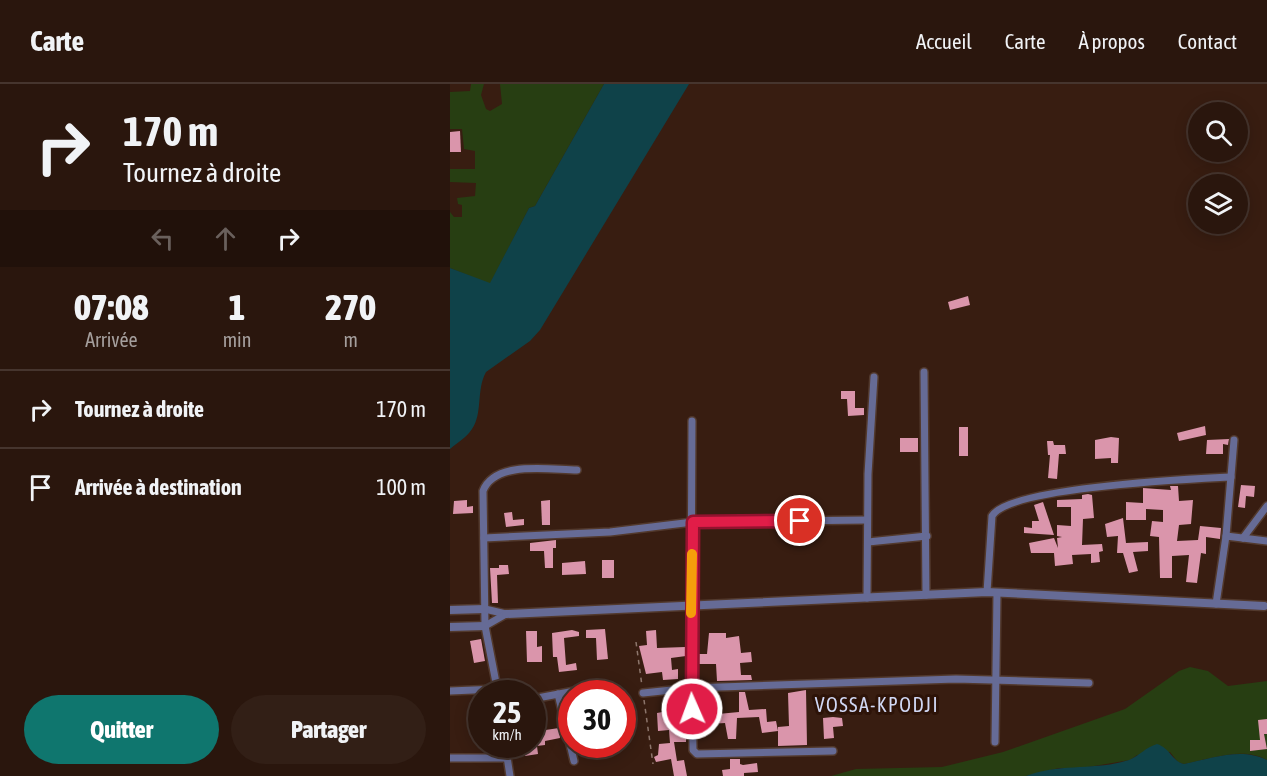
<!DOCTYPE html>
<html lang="fr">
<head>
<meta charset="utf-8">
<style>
  body { margin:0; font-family:"Asap Condensed",sans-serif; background:#321f16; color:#f1f3f6; height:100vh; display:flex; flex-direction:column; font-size:22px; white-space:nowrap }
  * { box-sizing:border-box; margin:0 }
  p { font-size:20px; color:#a59f9d }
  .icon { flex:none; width:33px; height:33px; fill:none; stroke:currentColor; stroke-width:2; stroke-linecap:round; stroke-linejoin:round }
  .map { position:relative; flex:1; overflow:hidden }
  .panel { display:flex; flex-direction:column; background:#2a160d; width:450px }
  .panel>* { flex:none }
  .guide { background:#2a160d; color:#f1f3f6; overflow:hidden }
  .tools { position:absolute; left:738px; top:18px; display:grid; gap:12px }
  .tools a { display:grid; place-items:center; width:60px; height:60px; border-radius:50%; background:#2a160d; box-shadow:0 3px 15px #0003,0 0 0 2px #46352e; font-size:30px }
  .speed { position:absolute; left:18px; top:596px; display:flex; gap:12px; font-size:30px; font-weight:700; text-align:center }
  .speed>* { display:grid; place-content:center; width:78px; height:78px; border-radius:50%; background:#2a160d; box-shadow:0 3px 15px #0003,0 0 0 2px #46352e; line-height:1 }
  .speed small { font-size:15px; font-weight:400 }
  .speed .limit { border:9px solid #d22; background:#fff; color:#111 }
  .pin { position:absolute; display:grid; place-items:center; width:51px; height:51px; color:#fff; margin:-26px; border:3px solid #fff; border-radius:50%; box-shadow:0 2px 6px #0007 }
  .me { position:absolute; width:66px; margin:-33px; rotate:358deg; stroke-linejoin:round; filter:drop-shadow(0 0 4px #0008) }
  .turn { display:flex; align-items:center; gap:21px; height:126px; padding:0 24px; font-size:27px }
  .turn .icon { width:78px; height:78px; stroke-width:2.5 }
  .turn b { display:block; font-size:42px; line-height:51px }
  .lanes { display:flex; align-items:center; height:57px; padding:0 24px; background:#0003; justify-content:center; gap:30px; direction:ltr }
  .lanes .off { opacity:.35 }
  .eta { display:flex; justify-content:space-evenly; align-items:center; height:102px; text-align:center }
  .eta b { font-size:36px; font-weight:800; line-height:42px }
  .cta { display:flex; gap:12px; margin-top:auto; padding:12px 24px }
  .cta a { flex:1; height:69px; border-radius:36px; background:#0f766e; color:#fff; font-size:24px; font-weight:800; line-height:69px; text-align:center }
  .cta a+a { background:#321f16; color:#f1f3f6 }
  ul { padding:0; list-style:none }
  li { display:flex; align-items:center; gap:18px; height:78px; padding:0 24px; border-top:2px solid #46352e }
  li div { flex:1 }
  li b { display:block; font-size:22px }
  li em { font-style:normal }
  header { display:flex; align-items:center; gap:36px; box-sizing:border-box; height:84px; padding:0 30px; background:#2a160d; border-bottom:2px solid #46352e }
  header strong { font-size:28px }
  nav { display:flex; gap:33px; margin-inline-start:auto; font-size:21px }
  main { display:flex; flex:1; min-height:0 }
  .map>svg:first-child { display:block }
  .green { fill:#273e12 }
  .water { fill:#0f4249 }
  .building { fill:#da95ab }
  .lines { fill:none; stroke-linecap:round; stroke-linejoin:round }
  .minor-casing { stroke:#52392d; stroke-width:10 }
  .tertiary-casing { stroke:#52392d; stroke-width:11 }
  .path { stroke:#8d766c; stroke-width:1.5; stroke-dasharray:4.5 4.5; stroke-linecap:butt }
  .minor { stroke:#666b96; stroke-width:7 }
  .tertiary { stroke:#666b96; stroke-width:8 }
  .route-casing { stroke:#92132f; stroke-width:15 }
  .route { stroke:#e11d48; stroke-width:10 }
  .slow { stroke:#f59e0b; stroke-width:10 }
  .labels { text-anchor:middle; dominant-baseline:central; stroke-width:6; stroke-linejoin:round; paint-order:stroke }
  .neighbourhood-label { font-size:20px; letter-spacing:1.5px; fill:#d1d8f5; stroke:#2d1308 }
</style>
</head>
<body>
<header>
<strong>Carte</strong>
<nav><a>Accueil</a><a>Carte</a><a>À propos</a><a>Contact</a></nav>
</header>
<main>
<section class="panel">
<div class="guide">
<div class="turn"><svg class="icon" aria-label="right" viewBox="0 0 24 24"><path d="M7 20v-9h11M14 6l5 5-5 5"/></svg><div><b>170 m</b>Tournez à droite</div></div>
<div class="lanes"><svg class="icon off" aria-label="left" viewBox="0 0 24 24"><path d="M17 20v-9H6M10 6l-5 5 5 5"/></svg><svg class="icon off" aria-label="ahead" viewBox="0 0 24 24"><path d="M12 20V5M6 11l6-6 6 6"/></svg><svg class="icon" aria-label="right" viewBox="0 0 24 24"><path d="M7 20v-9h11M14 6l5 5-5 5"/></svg></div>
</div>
<div class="eta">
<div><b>07:08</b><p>Arrivée</p></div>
<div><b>1</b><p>min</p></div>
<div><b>270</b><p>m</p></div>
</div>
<ul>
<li><svg class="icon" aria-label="right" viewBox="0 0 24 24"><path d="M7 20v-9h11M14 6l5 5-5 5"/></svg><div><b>Tournez à droite</b></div><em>170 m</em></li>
<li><svg class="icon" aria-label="arrive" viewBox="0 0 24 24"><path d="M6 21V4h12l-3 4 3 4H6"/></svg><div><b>Arrivée à destination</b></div><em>100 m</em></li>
</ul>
<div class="cta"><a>Quitter</a><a>Partager</a></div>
</section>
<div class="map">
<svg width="817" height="692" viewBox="0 0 817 692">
  <rect width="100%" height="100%" fill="#381d11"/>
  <g class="green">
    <polygon points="21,0 34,0 31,11 36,25 40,27 52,20 50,0 154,0 85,122 79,124 40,200 0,184 0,128 4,133 12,133 12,121 8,120 7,114 25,112 26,99 0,98 0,85 25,85 25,67 14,65 12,45 0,45 0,8 20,7"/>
    <path d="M740,583L758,587L778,602L817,597V676C793,662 760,675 734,680L728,678L720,668L687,671L680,676L632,684H609L576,692H381L406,685L492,683L553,668L675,625L729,587Z"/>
  </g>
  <g class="water">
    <path d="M154,0H239L90,246L80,257L36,288C26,306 33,329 22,345C16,354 8,358 0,365V184L40,199L79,124L85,122Z"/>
    <path d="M707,660C720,664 722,677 734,680C762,674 792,663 817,676V692H576C609,679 645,687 679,676C689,672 696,663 707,660Z"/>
  </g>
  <g class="building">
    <polygon points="10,47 11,68 0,68 0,48"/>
    <polygon points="518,212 520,221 500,226 498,218"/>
    <polygon points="391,307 405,307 405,324 414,324 414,331 398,332 397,315 391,315"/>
    <polygon points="755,342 756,351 729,357 727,349"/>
    <rect x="509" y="343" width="9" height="29"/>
    <polygon points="661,353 669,354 668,379 661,379 661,374 645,375 645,356"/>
    <rect x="450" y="354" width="18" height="14"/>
    <polygon points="779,355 778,361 773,360 773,370 756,370 757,356"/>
    <polygon points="597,357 603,357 604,361 615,361 616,370 609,370 607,395 598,394 600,371 598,371"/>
    <polygon points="791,401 805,402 804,413 796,412 795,424 788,423"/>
    <polygon points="720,402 728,402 729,417 743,416 741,440 729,441 727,457 748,456 750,442 771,444 770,455 756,453 756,470 751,469 747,499 736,498 739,471 722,472 722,494 710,494 709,453 700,452 702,437 713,438 713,426 696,425 696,436 676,436 676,418 693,419 693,404 721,406"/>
    <polygon points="638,410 642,411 644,434 633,435 632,461 652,460 653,467 649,468 650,478 641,479 641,470 622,471 623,480 605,482 604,469 581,469 579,459 604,454 608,464 607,454 612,453 607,452 607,441 621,442 621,423 607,423 607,416 632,415 632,411"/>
    <polygon points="17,416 17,423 23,422 23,429 3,430 4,417"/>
    <polygon points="100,416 100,441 92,441 91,417"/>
    <polygon points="593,418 604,451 574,449 574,443 582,444 582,437 589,437 584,421"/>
    <polygon points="62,428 63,436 74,435 74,441 56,443 54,429"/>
    <polygon points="673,434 676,459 698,458 698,467 683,468 688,487 679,489 673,469 667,469 668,452 657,453 655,440"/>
    <polygon points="106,456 106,464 103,464 103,484 95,484 94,467 80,467 80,459"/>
    <rect x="152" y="476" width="12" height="18"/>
    <polygon points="135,477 136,490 112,491 112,479"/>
    <polygon points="49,481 58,481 59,490 47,491 48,519 42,519 40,484 49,484"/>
    <polygon points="155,545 158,575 147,576 146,554 136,554 136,546"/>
    <polygon points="122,546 129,548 129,552 114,554 116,581 126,579 127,586 109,588 107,573 103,573 102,549"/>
    <polygon points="206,546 207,564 235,563 236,572 221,574 222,586 228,585 228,595 213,596 212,588 196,590 189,562 197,561 196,547"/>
    <polygon points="76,547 87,547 87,563 92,562 92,578 77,578"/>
    <polygon points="259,549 276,549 276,554 289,552 291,569 301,568 302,578 290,579 291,591 301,591 302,596 267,597 266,580 247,580 247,570 257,570"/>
    <polygon points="31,555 35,577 24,579 20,557"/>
    <polygon points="356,606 357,661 328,662 328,643 339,642 338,609"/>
    <polygon points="289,608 295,608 299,626 316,625 317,638 326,637 328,647 312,649 309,633 287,634 286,655 278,655 275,639 260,640 260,634 248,634 248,610 258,609 259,626 268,625 268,630 289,628"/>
    <polygon points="224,614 233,615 234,628 237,628 236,658 224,658 227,677 234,676 237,692 224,692 221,675 206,678 204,673 208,671 209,660 220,659 219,646 208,647 207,629 218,627 216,615"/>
    <polygon points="383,633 392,634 393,642 383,643 384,654 374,655 373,634"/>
    <polygon points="817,635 817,650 814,650 817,665 800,667 800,656 810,656 808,636"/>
    <polygon points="109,644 110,654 95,657 95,661 87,662 88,670 75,672 74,660 82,660 82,648"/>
    <polygon points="280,675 290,675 290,680 293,681 307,679 308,688 294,689 294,692 273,692 272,686 280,685"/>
  </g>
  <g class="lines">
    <defs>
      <g id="minor">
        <polyline points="474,288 476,511"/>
        <polyline points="242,337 241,522 243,666 247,670 383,667"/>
        <polyline points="776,452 817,457"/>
        <polyline points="34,454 160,448 243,438 417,436"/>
        <polyline points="793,454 817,422"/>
        <polyline points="418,458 477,452"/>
        <path d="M537,508L542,432C559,403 743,395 781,393"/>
        <polyline points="417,514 418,390 424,293"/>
        <polyline points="766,520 776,452 784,356"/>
        <polyline points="35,525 56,530"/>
        <polyline points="35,542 56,530"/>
        <polyline points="0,607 47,605"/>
        <path d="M48,609L35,542L33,407C45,376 100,386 127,386"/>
        <polyline points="193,609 241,604 506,595 639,599"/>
        <polyline points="108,610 124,677"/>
        <polyline points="82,615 141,604"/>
        <polyline points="545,658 547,509"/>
        <polyline points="55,660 60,692"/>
        <polyline points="0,674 57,674"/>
      </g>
      <g id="tertiary">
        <polyline points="0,526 35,525"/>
        <polyline points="56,530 537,508 814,522"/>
        <polyline points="0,543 35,542"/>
      </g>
    </defs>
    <use href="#minor" class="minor-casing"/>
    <use href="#tertiary" class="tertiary-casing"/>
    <g class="path">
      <polyline points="186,558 192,602"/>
      <polyline points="194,616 203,680"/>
    </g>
    <use href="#minor" class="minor"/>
    <use href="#tertiary" class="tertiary"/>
  </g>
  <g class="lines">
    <defs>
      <polyline id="route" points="242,625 243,438 350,437"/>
    </defs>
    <use href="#route" class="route-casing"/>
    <use href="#route" class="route"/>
    <polyline class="slow" points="241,529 242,470"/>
  </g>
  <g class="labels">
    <g class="neighbourhood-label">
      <text x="427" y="620">VOSSA-KPODJI</text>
    </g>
  </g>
</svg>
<div class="tools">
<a><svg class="icon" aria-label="search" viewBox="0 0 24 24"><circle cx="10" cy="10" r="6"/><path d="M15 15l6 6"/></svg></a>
<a><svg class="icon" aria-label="layers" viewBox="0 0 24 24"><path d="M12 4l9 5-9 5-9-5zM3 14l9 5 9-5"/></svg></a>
</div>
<div class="speed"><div>25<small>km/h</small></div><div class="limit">30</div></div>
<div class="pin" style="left:350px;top:437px;background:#d93025"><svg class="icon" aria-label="arrive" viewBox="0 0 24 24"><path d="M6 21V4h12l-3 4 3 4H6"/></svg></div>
<svg class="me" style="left:242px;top:625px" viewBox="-20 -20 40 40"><circle r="17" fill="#e11d48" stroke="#fff" stroke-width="3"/><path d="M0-11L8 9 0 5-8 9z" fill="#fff"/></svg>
</div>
</main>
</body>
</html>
